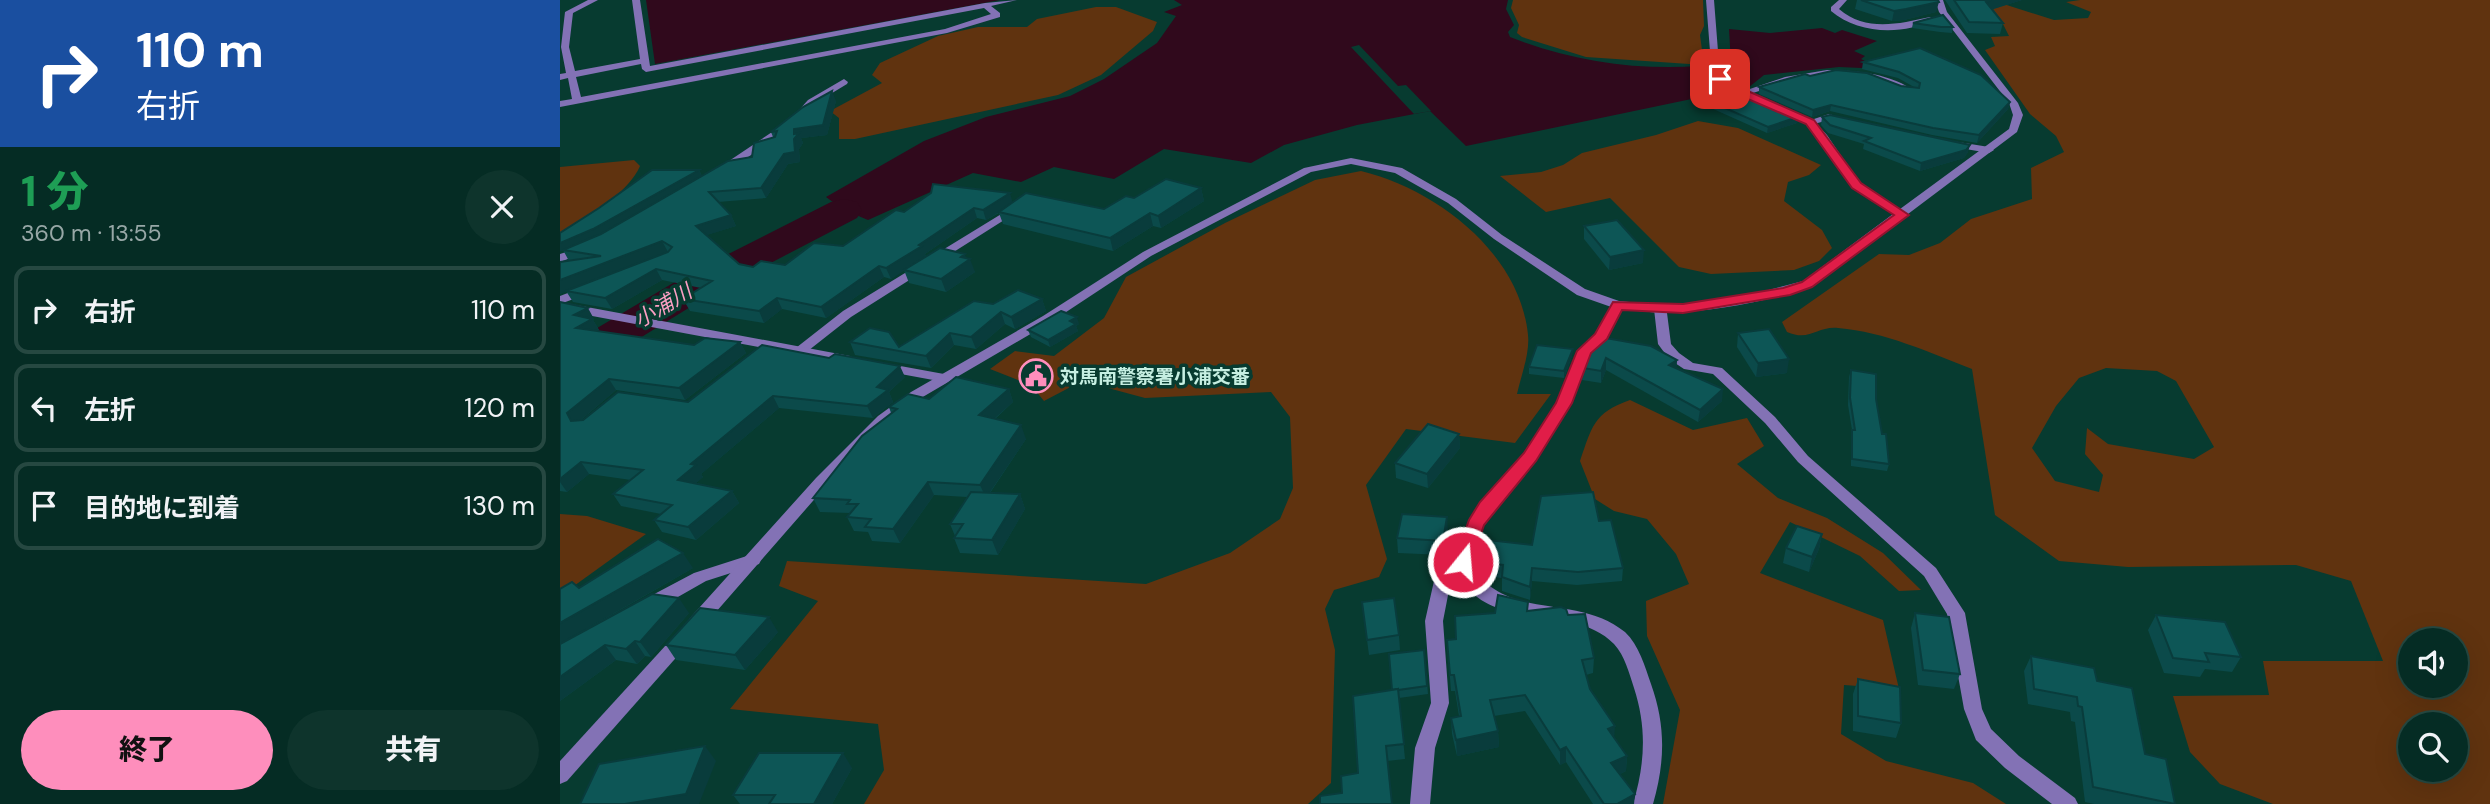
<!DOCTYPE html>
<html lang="ja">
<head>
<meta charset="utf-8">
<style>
  body { margin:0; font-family:"DM Sans","Noto Sans JP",sans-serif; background:#0e342c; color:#f1f3f6; height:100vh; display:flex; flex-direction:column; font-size:26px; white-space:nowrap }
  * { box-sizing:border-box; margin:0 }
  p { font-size:23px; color:#97a7a6 }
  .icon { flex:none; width:38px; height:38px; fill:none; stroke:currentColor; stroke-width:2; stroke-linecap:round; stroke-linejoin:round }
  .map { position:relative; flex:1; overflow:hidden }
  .sheet { display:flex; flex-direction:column; background:#052c24; width:560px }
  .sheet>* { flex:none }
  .hud { background:#1a4fa0; color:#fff; overflow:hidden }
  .tools { position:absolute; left:1838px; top:628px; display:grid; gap:14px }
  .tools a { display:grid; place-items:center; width:70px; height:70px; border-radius:50%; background:#052c24; box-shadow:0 7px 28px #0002,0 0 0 2px #264841; font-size:35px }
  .pin { position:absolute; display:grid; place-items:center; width:60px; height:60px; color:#fff; margin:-30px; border-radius:14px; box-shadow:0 4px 10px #0006 }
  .me { position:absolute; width:77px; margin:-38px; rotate:17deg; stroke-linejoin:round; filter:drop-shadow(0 0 5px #0008) }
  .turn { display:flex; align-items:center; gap:24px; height:147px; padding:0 21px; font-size:32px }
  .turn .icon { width:91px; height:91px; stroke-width:2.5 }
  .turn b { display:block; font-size:49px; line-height:60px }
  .round { display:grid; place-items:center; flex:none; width:74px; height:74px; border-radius:37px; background:#0e342c }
  .overview { display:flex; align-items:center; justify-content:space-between; height:119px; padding:0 21px }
  h1 { font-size:42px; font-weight:800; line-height:52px; color:#1e9e55 }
  .action { display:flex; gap:14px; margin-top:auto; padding:14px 21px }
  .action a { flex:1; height:80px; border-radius:42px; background:#fe8ebc; color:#111; font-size:28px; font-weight:800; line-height:80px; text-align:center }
  .action a+a { background:#0e342c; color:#f1f3f6 }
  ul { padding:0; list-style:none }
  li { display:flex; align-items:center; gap:21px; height:88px; margin:0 14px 10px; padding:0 7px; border:4px solid #264841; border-radius:14px }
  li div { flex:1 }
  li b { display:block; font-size:26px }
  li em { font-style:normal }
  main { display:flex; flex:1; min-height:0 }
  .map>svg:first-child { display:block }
  .green { fill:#60330f; fill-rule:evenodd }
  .water { fill:#30091c }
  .pier { fill:#073b30 }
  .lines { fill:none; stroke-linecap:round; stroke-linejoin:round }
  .river { fill:#30091c; fill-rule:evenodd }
  .service { fill:#8372b5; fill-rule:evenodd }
  .minor { fill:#8372b5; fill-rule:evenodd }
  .tertiary { fill:#8372b5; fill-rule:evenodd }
  .wall { fill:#0b4a4a }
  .shaded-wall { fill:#093c3c }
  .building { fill:#0d5656; stroke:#093c3c; stroke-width:2 }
  .route { fill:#e11d48; stroke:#92132f; stroke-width:2 }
  .labels { text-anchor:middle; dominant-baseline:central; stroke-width:7; stroke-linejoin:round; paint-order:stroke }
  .poi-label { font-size:19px; font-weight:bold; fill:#c6efe2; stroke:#073b30; text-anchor:start }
  .water-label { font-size:21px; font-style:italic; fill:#fb9fc3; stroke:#073b30 }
</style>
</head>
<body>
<main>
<section class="sheet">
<div class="hud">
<div class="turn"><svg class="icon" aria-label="right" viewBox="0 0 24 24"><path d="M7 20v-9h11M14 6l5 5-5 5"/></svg><div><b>110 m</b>右折</div></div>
</div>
<div class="overview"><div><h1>1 分</h1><p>360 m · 13:55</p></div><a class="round"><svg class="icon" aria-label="close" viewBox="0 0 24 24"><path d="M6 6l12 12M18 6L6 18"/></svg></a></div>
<ul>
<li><svg class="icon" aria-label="right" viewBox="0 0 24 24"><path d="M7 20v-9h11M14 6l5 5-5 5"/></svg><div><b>右折</b></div><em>110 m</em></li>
<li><svg class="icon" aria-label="left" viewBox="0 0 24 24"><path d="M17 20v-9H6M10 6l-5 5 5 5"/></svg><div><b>左折</b></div><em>120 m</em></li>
<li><svg class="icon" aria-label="arrive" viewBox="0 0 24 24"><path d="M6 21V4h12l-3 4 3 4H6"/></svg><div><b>目的地に到着</b></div><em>130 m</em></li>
</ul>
<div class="action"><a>終了</a><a>共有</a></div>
</section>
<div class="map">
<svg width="1930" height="804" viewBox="0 0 1930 804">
  <rect width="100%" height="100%" fill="#073b30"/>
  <g class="green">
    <polygon points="953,0 1143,0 1144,26 1140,35 1144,65 1026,57 962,37 957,33 959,25 951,8"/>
    <path d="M1431,0L1494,20L1528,18L1531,12L1506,2L1520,0H1930V804H1713L1660,784L1630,752L1613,696L1709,695L1703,661H1823L1791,581L1736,565L1568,567L1499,561L1435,515L1412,369C1368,352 1325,332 1278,328C1257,326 1250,342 1227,332L1222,322L1319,254L1349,255L1380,243L1411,219L1472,199L1471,168L1504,152L1496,136L1470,114L1425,50L1435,46L1431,37L1449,36L1443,24L1407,22ZM1546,368L1597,371L1616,381L1654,447L1634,459L1548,444L1527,428L1525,454L1543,475L1539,492L1495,481L1472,448L1496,406L1519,378ZM1850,640H1895V686H1850ZM1850,724H1895V770H1850Z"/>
    <polygon points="536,7 556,7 597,22 593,31 541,75 498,95 295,139 279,139 279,118 270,111 322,83 312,75 320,63 378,36 418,27 467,27 477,19"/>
    <polygon points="1138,121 1178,128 1261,165 1249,175 1228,182 1224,201 1262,230 1272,248 1259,261 1234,270 1151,274 1119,267 1050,198 986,212 940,176 981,172 1003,165 1022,153 1096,135"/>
    <path d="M74,160L80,166C70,191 24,222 0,234V167Z"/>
    <path d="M801,171C876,189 960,253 968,335C970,353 961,376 957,394H991L955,443L846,429L806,485L827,559L819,577L774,590L765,609L775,650L771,783L748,804H304L324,770L318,724L170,709L258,601L219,586L227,561L586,584L670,553L720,519L733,488L730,417L711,392L585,398L522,381L484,401L471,385L430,369L455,351L494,356L544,318L566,277L665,223L755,180Z"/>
    <path d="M1070,400L1133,430L1187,418L1204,446L1177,464L1218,498L1267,518L1323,553L1361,590L1339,591L1300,556L1230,522L1200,573L1323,620L1339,689L1284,685L1281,734L1326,761L1413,783L1446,804H1103L1120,710L1087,636L1086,601L1129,584L1116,554L1087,519L1054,511L1035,499L1020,461C1032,427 1033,413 1070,400Z"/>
    <polygon points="0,514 27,516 86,534 0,596"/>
  </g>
  <g class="water">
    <polygon points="86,0 440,0 95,64"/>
    <path d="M614,0H948L946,9L954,25L948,32L950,37C1022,65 1095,73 1171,63L1169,29L1210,33L1262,28L1275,33L1282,30L1317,41L1294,51L1305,56L1301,59L1311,64L1302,68L1279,67L1204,75L1189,87L906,146L870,111L797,125L724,145L691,163L604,149L554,179L494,167L461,182L413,173L308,220L284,210L266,197L364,141L426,117L510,96L544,79L597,43L616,16L604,12L622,5Z"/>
  </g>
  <polygon class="pier" points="799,45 838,86 846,85 871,111 854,114 791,47"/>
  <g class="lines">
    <polygon class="river" points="284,199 297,202 302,210 297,218 153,293 15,378 0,382 0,350 125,276 271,202"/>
    <g class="service">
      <path d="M28,0H38L13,13L9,47L15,71L80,59L72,0H80L90,66L425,3L457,0L431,6L440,13V17L387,33L0,107V101L12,99L8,78L0,80V74L6,73L1,47L5,12ZM424,8L431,14L385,29L21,97L16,77L81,64L82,69L86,72Z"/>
      <path d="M1279,0H1287L1279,9C1306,32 1338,24 1370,17L1374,19C1343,36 1298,34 1271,11V7Z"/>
      <path d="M1267,70C1297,70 1332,74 1356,92C1347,97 1317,81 1305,78C1262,68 1224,84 1183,96L1178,93L1225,77Z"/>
      <polygon points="1269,114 1285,119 1280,122 1269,120 1250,125 1245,122"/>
      <polygon points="1392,141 1429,147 1434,150 1429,153 1388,146 1388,142"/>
      <polygon points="456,205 461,208 460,210 291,317 244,354 239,355 232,351 283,311"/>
      <polygon points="26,286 30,287 32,290 30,293 0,304 0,296"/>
      <polygon points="906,568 912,570 914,574 912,578 890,585 883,621 889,703 875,748 870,804 850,804 855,748 871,703 865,621 874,581 876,577"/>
    </g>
    <g class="minor">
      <path d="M1146,0H1154L1159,64L1164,78L1180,89L1253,120L1267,135L1300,184L1340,209L1449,129L1453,115L1449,103L1379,12L1375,0H1383L1387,12L1458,103L1463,115L1457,132L1251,287C1204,302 1156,311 1107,313L1111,344L1119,353L1133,363L1162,368L1215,417L1248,456L1376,568L1405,613L1422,709L1431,729L1459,756L1515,798L1518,804H1492L1445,768L1416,740L1404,709L1387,614L1364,576L1238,462L1205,423L1153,374L1124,369L1109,359L1098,344L1094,309L1096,306L1174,299L1243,281L1333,214L1292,188L1260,139L1247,124L1174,93L1157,81L1151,64Z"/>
      <polygon points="284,79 288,82 287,84 254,104 236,124 168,171 160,171 160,167 230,120 248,100"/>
      <polygon points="22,247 26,248 26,252 0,262 0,254"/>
      <path d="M1057,301L1063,305L1047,339L1030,353L1011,403L975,460L933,510L923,525L911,562C941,623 1017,592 1065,632C1079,645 1085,667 1091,684C1106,726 1105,762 1093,804H1073C1085,764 1087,728 1074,688C1069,673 1065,656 1054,644C1016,605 940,630 906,586C901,579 898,570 895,562L909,520L921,502L965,454L997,403L1017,351L1036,334L1051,305Z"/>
      <polygon points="0,302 290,356 297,360 290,364 0,310"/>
      <polygon points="324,363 384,374 391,378 384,382 319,370 317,367"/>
      <polygon points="193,554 199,556 201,560 199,564 146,581 95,610 89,611 83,610 80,605 83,600 134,573"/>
    </g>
    <g class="tertiary">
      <polygon points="791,158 842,168 896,199 942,235 1025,289 1059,301 1100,305 1106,309 1100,313 1057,309 1017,295 934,239 888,203 835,173 791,164 751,172 591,256 491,322 361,398 328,422 266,486 142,628 136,630 130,628 127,623 130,618 256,478 318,416 351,392 483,316 583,252 744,168"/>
      <polygon points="123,631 129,633 132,638 129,643 7,781 0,784 0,761 117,633"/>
    </g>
  </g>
  <g class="wall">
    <polygon points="1297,0 1378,0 1376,12 1344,20 1332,21 1295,9"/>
    <polygon points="1385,0 1462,0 1433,9 1443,23 1440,34 1407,33"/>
    <polygon points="1353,23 1393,27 1392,33 1380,32 1352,28"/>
    <polygon points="1303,62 1450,102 1448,109 1417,143 1372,135 1270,111 1252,117 1199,94 1199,87 1250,76 1354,87 1338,78 1302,69"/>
    <polygon points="276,101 267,135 241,138 243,143 239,149 240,162 228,164 206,198 158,202 171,215 176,226 146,235 179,264 193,267 225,265 283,246 344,212 453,202 544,209 574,198 641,188 644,201 601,228 593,226 553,251 443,224 439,213 426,220 417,218 365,254 366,257 406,258 415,272 386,292 349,283 344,270 331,279 324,277 266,318 222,309 204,323 130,311 123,299 141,288 102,280 52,309 13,302 6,291 0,294 0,262 9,261 3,250 0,251 0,233 139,170 142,176 192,157 213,137 211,132"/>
    <polygon points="1151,102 1238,117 1237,123 1207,133 1151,108"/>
    <polygon points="1262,117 1408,152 1404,158 1360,171 1303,149 1304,144 1268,133 1261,125"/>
    <polygon points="1024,226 1083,263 1049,270 1024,239"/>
    <polygon points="482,299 486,311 455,329 445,324 416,349 394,345 371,368 295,355 290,342 339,347 433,304"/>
    <polygon points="0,302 34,319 33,320 39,330 37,331 134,345 180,342 186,353 125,400 56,390 21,420 128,402 345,377 329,392 333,402 313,418 219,408 141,474 143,477 136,483 172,491 179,503 136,540 102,532 94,520 101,514 61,506 53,494 71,480 29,474 7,492 0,491"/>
    <polygon points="519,324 516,326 518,331 490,347 471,337 468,330"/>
    <polygon points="1178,333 1227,373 1196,377 1177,347"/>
    <polygon points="1033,343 1117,360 1116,368 1162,401 1138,422 1046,370 1041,383 1022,380 1023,368"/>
    <polygon points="1012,356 1004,378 969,374 969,367"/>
    <polygon points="1291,370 1316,399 1322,434 1329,464 1327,471 1291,466 1291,437 1292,430 1288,405 1289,377"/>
    <polygon points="449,389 453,402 435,419 466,439 430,493 460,494 465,509 438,555 400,553 394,538 395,536 390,524 407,497 374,495 340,543 312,541 308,532 294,531 287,517 290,513 260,512 253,498 331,413 329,407 369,399"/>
    <polygon points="899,434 900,448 868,488 836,478 835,463"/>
    <polygon points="1039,521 1063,568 1062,581 1017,585 972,581 970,600 942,591 942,578 924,576 924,563 972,545"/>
    <polygon points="888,531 884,555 838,553 837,538"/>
    <polygon points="1262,534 1259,549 1249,572 1223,563 1226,548"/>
    <polygon points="133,568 29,628 129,613 91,657 85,656 77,664 56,660 0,701 19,588"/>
    <polygon points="802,602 839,635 840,650 809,655"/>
    <polygon points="968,602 968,611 1008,615 1034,658 1033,673 1026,675 1030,689 1054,738 1067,756 1066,771 1060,774 1074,804 1033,804 1006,762 1000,765 965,711 934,716 938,731 939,747 897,756 892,734 891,718 899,716 895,691 891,691 887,640 896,639"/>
    <polygon points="1355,613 1400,674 1394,689 1358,685 1351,628"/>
    <polygon points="1596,615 1681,657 1672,672 1645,669 1640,677 1604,673 1588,630"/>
    <polygon points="218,632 185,670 116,660 106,645"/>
    <polygon points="864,650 868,694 839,698 845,759 827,761 782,793 798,773 832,690"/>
    <polygon points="1471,656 1537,681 1585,754 1615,804 1534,804 1525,802 1515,722 1511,721 1510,712 1468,704 1464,671"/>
    <polygon points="1298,679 1341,723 1336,738 1293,731 1293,694"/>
    <polygon points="292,768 272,804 180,804 173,795"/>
  </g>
  <g class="shaded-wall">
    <polygon points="1431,0 1462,0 1424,12 1426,2"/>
    <polygon points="1379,2 1376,12 1344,20 1332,21 1334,11"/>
    <polygon points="272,91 276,101 267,135 241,138 243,143 239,149 240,162 228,164 206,198 201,188 224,154 234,134 234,129"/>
    <polygon points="1450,102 1448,109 1417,143 1419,135"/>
    <polygon points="1271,105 1270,111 1252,117 1253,110"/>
    <polygon points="1238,117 1237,123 1207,133 1208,127"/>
    <polygon points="1410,145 1408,152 1404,158 1360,171 1361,163"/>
    <polygon points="139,170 142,176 37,236 0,251 0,243"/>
    <polygon points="641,188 644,201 601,228 598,216"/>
    <polygon points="450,193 453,204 426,220 423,210"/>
    <polygon points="414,208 417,218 365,254 366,257 331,279 326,268"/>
    <polygon points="590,213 593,226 553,251 550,238"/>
    <polygon points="171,215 176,226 141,237 136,226"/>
    <polygon points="102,241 108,252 0,294 0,280"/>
    <polygon points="1084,250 1083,263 1049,270 1050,257"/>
    <polygon points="405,254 407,261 410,259 415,272 386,292 381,279 401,257"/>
    <polygon points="319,266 324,277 266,318 261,307"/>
    <polygon points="96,269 102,280 52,309 45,298"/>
    <polygon points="217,298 222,309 204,323 199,311"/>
    <polygon points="482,299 486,311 455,329 451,317"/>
    <polygon points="28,308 34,319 33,320 39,330 24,340 16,328 14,315"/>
    <polygon points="441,312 445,324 416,349 411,337"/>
    <polygon points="517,317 519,324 516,326 518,331 490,347 488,340 510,321"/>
    <polygon points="390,333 394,345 371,368 366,356"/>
    <polygon points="180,342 186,353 125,400 119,388"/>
    <polygon points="1013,349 1012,356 1004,378 1004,371"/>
    <polygon points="1046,358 1046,370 1041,383 1041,371"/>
    <polygon points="1229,359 1227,373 1196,377 1198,363"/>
    <polygon points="1117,360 1116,372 1109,365"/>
    <polygon points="340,366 345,377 329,392 333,402 313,418 307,406 317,387"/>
    <polygon points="49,379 56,390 15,425 11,421 7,413"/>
    <polygon points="449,389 453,402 424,428 419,415"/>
    <polygon points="1163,389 1162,401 1138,422 1140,410"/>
    <polygon points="213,396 219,408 141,474 143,477 126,492 118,480 131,464"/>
    <polygon points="461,425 466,439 426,498 420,485"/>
    <polygon points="899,434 900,448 868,488 867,474"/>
    <polygon points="21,462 29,474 7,492 0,482 0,479"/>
    <polygon points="368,482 374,495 340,543 333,529"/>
    <polygon points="172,491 179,503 136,540 128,527"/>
    <polygon points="460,494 465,509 438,555 432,540"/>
    <polygon points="887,517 888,531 884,555 883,541"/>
    <polygon points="1262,534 1259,549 1249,572 1252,557"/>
    <polygon points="123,553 133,568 0,644 0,623"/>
    <polygon points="972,568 972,581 970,600 970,587"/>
    <polygon points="119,598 129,613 91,657 80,642"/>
    <polygon points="209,617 218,632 185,670 175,655"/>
    <polygon points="75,641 85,656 77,664 66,649"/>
    <polygon points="45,645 56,660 0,701 0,677"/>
    <polygon points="1055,726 1054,742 1048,729"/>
    <polygon points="938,731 939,747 897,756 896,740"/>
    <polygon points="145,746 156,761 139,804 65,804"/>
    <polygon points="1006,747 1006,762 1000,765 1000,750"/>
    <polygon points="283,753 292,768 272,804 254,804"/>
    <polygon points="1067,756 1066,771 1050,779 1051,763"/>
    <polygon points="1075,794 1074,804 1057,804"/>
  </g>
  <g class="building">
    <polygon points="1301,0 1378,0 1379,2 1346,9 1334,11"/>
    <polygon points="1394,0 1431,0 1426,2 1443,23 1409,22"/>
    <polygon points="1383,15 1393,27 1381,27 1353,23"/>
    <polygon points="1360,48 1421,75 1450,102 1419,135 1373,128 1271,105 1253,110 1199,87 1245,74 1250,76 1276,70 1307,73 1341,86 1359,88 1360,83 1339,72 1303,62"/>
    <polygon points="272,91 263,125 234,129 234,134 239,133 234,139 235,152 224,154 201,188 149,192 171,215 136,226 179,264 193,267 201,261 225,265 254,243 283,246 336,210 344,212 371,193 373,184 450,193 423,210 414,208 359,245 362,246 326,268 319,266 261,307 217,298 199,311 123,299 152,281 96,269 45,298 6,291 108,252 112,247 102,241 0,280 0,262 41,256 3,250 41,234 168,161 192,157 194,143 215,137 217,131 211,132 243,107"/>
    <polygon points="1181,93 1238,117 1208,127 1151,102"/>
    <polygon points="1270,115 1410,145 1406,150 1361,163 1304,141 1311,138 1270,125 1262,117"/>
    <polygon points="92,170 139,170 33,229 0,243 0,233 39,208"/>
    <polygon points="606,179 641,188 598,216 590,213 550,238 439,212 466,193 544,209 566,196 574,198"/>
    <polygon points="1057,220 1084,250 1050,257 1024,226"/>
    <polygon points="380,248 405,254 401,257 410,259 381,279 344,270"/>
    <polygon points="458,290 482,299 451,317 441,312 411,337 390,333 366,356 290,342 310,328 329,332 339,347 414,301 433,304"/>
    <polygon points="0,302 28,308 14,315 32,319 16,328 134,345 145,338 180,342 119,388 49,379 7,413 11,421 23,420 58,392 128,402 202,345 269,358 275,354 340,366 317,387 328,390 307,406 213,396 131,464 136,465 118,480 172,491 128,527 94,520 112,505 53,494 83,470 21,462 0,479"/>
    <polygon points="501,311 517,317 510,321 516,324 488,340 468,330"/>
    <polygon points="1209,329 1229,359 1198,363 1178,333"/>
    <polygon points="1040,337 1091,346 1117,360 1109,365 1163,389 1140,410 1046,358 1041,371 1023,368 1033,343"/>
    <polygon points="977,345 1013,349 1004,371 969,367"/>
    <polygon points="1291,370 1316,374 1316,399 1322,434 1326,434 1329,464 1292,459 1292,430 1295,430 1290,398"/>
    <polygon points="396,377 449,389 419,415 461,425 420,485 368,482 333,529 305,527 311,519 287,517 298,504 287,504 290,500 253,498 302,436 337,409 329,407 348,394 369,399"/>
    <polygon points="868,424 899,434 867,474 835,463"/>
    <polygon points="411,492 460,494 432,540 394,538 403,524 390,524"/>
    <polygon points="1033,492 1039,521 1051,520 1063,568 1018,572 972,568 970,587 942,577 943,565 924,563 928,540 972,545 981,496"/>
    <polygon points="842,514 887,517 883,541 837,538"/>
    <polygon points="1237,526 1262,534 1252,557 1226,548"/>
    <polygon points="98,539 123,553 0,623 0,589 12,582 19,588"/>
    <polygon points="92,594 119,598 80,642 75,641 66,649 45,645 0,677 0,644"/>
    <polygon points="938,595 968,602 967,611 1001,607 1006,609 1008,615 1025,614 1034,658 1022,660 1030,689 1055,726 1048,729 1067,756 1051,763 1075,794 1057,804 1044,804 1006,747 1000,750 965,695 930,700 938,731 896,740 891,718 901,716 894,675 890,675 887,640 896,639 895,616 935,613"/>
    <polygon points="834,598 839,635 807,640 802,602"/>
    <polygon points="140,608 209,617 175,655 106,645"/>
    <polygon points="1355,613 1389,617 1400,674 1363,670"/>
    <polygon points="1596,615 1665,622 1681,657 1645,653 1649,662 1613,658"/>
    <polygon points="864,650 867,686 838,690 838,689 832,690 829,654"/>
    <polygon points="1471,656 1534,668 1537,681 1572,688 1585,754 1606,759 1615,804 1533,787 1522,707 1518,706 1517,697 1474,689"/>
    <polygon points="1298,679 1340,687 1341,723 1298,716"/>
    <polygon points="838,689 844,744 826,746 832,804 760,804 760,796 782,793 781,776 798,773 793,696"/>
    <polygon points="145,746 126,794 65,804 20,804 39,764"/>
    <polygon points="199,753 283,753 254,804 209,804 215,795 173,795"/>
  </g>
  <polygon class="route" points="1156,77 1163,77 1181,88 1254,120 1301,183 1349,215 1252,287 1230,295 1123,313 1062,310 1047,339 1031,353 1012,403 976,461 924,525 910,567 896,567 894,562 909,520 920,502 964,453 996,403 1017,351 1035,334 1053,302 1123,304 1223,288 1242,282 1334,215 1292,188 1246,124 1174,93 1156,81"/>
  <defs>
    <symbol id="civic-ring" viewBox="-11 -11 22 22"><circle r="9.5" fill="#073b30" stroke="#fe8ebc" stroke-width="1.5"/><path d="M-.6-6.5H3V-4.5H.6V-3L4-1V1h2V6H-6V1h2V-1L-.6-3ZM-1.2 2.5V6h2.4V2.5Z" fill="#fe8ebc"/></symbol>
  </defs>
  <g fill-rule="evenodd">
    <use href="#civic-ring" x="457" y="357" width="38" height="38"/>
  </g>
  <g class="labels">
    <g class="poi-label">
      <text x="500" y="376">対馬南警察署小浦交番</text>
    </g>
    <g class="water-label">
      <text transform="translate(103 306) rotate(-31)">小浦川</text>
    </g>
  </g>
</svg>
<div class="tools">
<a><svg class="icon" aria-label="sound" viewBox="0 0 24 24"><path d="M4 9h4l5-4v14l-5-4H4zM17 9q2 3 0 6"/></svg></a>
<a><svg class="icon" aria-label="search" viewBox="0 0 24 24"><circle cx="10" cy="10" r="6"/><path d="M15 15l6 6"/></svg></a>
</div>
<div class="pin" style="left:1160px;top:79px;background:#d93025"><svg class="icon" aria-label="arrive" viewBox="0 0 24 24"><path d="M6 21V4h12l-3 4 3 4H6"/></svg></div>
<svg class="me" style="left:903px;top:562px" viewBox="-20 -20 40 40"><circle r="17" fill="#e11d48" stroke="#fff" stroke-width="3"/><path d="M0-11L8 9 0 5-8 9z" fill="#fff"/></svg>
</div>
</main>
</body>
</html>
